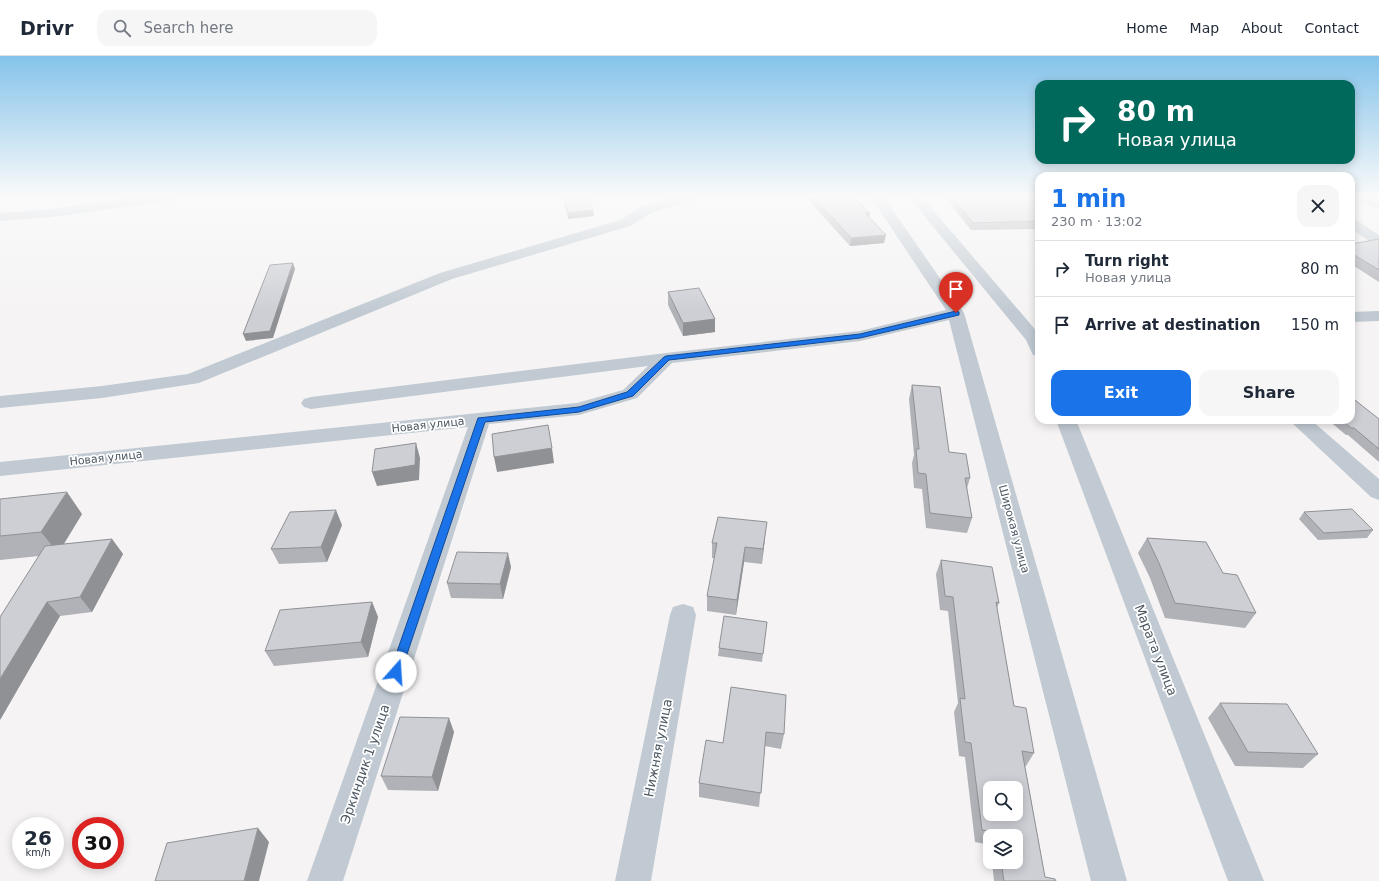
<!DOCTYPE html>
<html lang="en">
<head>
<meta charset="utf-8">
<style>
  body { margin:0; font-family:"DejaVu Sans",sans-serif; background:#f6f6f7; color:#1f2937; height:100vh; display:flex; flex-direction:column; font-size:15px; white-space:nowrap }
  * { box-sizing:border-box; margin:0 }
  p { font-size:13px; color:#747a83 }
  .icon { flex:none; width:22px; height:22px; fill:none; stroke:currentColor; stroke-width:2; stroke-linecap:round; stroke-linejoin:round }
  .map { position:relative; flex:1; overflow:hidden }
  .sheet { position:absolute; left:1035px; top:116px; width:320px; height:252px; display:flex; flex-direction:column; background:#fff; border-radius:12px; box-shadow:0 2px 10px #0003 }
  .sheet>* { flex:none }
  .banner { position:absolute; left:1035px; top:24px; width:320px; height:84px; border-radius:12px; box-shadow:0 2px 10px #0003; background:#00695c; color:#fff; overflow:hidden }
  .buttons { position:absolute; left:983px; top:725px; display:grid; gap:8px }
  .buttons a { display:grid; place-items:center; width:40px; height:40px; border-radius:8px; background:#fff; box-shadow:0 2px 10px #0003; font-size:20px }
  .speed { position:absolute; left:12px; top:761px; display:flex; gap:8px; font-size:20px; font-weight:700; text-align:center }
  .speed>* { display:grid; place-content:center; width:52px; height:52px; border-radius:50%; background:#fff; box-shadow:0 2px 10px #0003; line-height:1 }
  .speed small { font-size:10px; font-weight:400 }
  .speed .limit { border:6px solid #d22; background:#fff; color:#111 }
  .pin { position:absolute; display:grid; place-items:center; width:34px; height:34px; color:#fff; margin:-41px -17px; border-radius:50% 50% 50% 0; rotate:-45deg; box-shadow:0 0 4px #0007 }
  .pin .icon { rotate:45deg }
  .me { position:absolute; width:44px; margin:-22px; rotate:19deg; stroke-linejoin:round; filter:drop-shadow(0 0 3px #0008) }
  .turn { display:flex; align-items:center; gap:14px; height:84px; padding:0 16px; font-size:18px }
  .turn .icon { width:52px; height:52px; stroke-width:2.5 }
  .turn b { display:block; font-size:28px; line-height:34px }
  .round { display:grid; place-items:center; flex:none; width:42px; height:42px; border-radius:12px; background:#f6f6f7 }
  .overview { display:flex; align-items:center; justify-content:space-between; height:68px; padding:0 16px }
  h1 { font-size:24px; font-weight:700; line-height:30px; color:#1a73e8 }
  .action { display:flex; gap:8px; margin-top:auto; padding:8px 16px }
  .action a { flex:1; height:46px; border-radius:12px; background:#1a73e8; color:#fff; font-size:16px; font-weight:700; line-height:46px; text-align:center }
  .action a+a { background:#f6f6f7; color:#1f2937 }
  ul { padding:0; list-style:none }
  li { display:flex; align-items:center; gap:12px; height:56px; padding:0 16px; border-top:1px solid #e0e1e3 }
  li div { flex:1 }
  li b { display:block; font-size:15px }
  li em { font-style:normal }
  header { display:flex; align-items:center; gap:24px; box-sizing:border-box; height:56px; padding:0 20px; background:#fff; border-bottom:1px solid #e0e1e3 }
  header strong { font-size:19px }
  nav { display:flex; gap:22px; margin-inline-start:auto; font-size:14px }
  .search { width:280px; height:36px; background:#f6f6f7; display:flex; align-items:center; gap:10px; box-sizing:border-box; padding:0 14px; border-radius:12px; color:#747a83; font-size:15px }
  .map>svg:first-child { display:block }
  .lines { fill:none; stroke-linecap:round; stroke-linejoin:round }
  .minor { fill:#c1cad2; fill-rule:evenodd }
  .wall { fill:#b0b2b7 }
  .shaded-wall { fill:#909195 }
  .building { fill:#cdcfd5; stroke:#909195; fill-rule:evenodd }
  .route { fill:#1a73e8; stroke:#114b97 }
  .labels { text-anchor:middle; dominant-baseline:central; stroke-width:3.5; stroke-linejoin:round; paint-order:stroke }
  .street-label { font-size:11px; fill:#4a5661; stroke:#fff }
  .near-street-label { font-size:13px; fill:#4a5661; stroke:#fff }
</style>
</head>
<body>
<header>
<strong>Drivr</strong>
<div class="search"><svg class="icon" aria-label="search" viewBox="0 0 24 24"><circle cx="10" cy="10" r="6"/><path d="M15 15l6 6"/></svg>Search here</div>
<nav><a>Home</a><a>Map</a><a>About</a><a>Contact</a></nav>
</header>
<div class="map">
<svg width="1379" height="825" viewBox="0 0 1379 825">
  <rect width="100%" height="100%" fill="#f5f3f3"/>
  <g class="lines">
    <g class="minor">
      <polygon points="144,140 180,140 179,143 174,144 52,161 0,165 0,157 52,153"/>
      <polygon points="675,140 695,140 694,143 651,157 630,170 452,223 199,327 102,342 0,352 0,340 102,330 188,318 440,217 620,164 641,151"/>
      <polygon points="870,140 883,140 964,257 1127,825 1091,825 949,264 860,285 672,307 637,342 579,359 489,368 343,825 307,825 468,371 0,420 0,406 577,347 623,334 648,310 311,353 304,351 301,347 304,343 311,341 666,297 860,275 946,254"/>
      <polygon points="908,140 921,140 1039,278 1039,300 1033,299 1026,284"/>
      <polygon points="1351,140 1366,140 1379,145 1379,153 1351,144"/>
      <polygon points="1351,163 1356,164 1379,179 1379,189 1374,188 1351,173"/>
      <polygon points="1379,255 1379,265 1351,266 1351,256"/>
      <polygon points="1056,364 1076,364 1264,825 1228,825"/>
      <polygon points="1289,364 1311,364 1379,423 1379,444 1371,441"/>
      <polygon points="683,548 693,551 696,559 651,825 615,825 670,559 673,551"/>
    </g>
  </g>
  <g class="wall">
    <polygon points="562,140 588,140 593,154 594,160 568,163"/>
    <polygon points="805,140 853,140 869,162 884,187 850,190"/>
    <polygon points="944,140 1039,140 1039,173 971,174"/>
    <polygon points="1379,183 1379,226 1351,208 1351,188"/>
    <polygon points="668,236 715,263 715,276 683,280 668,249"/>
    <polygon points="912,329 949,396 970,422 967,432 972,462 967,477 926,472 922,433 914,432 912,407 914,399 909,343"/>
    <polygon points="1379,363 1379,406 1348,379 1346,379 1328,364"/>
    <polygon points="0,443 82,458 64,488 112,483 123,498 92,556 60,560 0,664 39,500 0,504"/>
    <polygon points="1304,456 1373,474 1367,482 1318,484 1299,463"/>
    <polygon points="342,469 327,506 279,508 271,493"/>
    <polygon points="765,481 762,508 744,506 736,559 707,555 707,540 715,502 712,502 712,487"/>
    <polygon points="1147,482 1223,517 1256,557 1245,572 1165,562 1150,522 1138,497"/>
    <polygon points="941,504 999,547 997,552 1014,650 1034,697 1026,710 1025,710 1045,821 1056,825 994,825 992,806 1016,806 1016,780 990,780 990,792 990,789 975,786 965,701 959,700 954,656 958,647 948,555 940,554 936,518"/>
    <polygon points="511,511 503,543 451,542 447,527"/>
    <polygon points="372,546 378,561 368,601 274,610 265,595"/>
    <polygon points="767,566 762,606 718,600 719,592"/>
    <polygon points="731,631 784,678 781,693 765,690 759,751 699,741 699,727 723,687"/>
    <polygon points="1220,647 1318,698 1303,712 1235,710 1208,662"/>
    <polygon points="454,676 438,735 388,734 381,720"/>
  </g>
  <g class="shaded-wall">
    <polygon points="593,154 594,160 568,163 568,157"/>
    <polygon points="865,157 870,157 868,165"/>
    <polygon points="886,179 884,187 850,190 851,182"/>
    <polygon points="293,207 295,213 273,282 246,285 243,278"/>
    <polygon points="715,263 715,276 683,280 683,267"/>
    <polygon points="416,387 420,402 419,424 377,430 372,416"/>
    <polygon points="552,392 554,407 497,416 494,401"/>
    <polygon points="67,436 82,458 58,497 41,476"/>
    <polygon points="336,454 342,469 327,506 321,491"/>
    <polygon points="767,466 765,481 762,508 763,493"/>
    <polygon points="112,483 123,498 92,556 80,541"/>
    <polygon points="745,491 744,506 736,559 737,544"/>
    <polygon points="508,497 511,511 503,543 500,528"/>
    <polygon points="47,546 60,560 0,664 0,623"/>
    <polygon points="372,546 378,561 368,601 361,586"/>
    <polygon points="449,662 454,676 438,735 432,721"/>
    <polygon points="258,772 269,786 259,825 244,825"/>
  </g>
  <g class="building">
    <polygon points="563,140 588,140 593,154 568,157"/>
    <polygon points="813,140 853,140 870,157 865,157 886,179 851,182"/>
    <polygon points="951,140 1039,140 1039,165 973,167"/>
    <polygon points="1379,183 1379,214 1351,197 1351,188"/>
    <polygon points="293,207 270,275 243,278 270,209"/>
    <polygon points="699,232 715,263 683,267 668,236"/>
    <polygon points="912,329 940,331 949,396 966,398 970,422 965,422 972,462 930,457 926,418 918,417 916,393 919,393"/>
    <polygon points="1351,341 1379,363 1379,393 1354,372 1351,372 1342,364 1351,364"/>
    <polygon points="548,369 552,392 494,401 492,378"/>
    <polygon points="416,387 415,409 372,416 375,393"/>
    <polygon points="67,436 41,476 0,480 0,443"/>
    <polygon points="1352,453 1373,474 1324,477 1304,456"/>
    <polygon points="336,454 321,491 271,493 290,456"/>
    <polygon points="718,461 767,466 763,493 745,491 737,544 707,540 717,487 712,487"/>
    <polygon points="1147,482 1206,486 1223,517 1237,519 1256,557 1175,547 1159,507"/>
    <polygon points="112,483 80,541 47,546 0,623 0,561 45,490"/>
    <polygon points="457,496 508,497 500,528 447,527"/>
    <path d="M941,504L992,511L999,547L996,546L1014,650L1026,652L1034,697L1022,695L1045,821L1055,823L1056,825H1004L1001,806H1016V780H998L997,776L982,774L971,687L965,686L960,642L965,643L953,541L945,540ZM990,732H1016V758H990Z"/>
    <polygon points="372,546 361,586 265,595 280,554"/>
    <polygon points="724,560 767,566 763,598 719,592"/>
    <polygon points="731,631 786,639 784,678 766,676 761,737 699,727 706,684 723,687"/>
    <polygon points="1220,647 1287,648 1318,698 1248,696"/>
    <polygon points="400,661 449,662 432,721 381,720"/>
    <polygon points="258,772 244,825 155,825 167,787"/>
  </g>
  <linearGradient id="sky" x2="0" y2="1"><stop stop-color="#85c3ea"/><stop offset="0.55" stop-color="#fafafa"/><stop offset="1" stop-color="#fafafa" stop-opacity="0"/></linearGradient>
  <rect width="1379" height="256" fill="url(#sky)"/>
  <polygon class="route" points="956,255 959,256 959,259 860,282 669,304 633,340 579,356 485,366 401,616 400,620 396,622 391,620 390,616 478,362 579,351 627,336 664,301 666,300 860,278"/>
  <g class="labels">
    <g class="street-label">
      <text transform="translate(428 369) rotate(-6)">Новая улица</text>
      <text transform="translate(106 402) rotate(-6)">Новая улица</text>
      <text transform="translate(1014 473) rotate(75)">Широкая улица</text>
    </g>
    <g class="near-street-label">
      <text transform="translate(1156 594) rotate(69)">Марата улица</text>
      <text transform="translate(658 692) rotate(-79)">Нижняя улица</text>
      <text transform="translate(365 708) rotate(-71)">Эркиндик 1 улица</text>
    </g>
  </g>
</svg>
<div class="buttons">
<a><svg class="icon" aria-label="search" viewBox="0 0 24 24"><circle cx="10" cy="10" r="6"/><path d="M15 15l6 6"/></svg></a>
<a><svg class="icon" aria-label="layers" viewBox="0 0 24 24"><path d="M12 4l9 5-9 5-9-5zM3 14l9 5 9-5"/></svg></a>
</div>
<div class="speed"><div>26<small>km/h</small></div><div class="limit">30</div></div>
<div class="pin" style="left:956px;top:257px;background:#d93025"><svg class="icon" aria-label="arrive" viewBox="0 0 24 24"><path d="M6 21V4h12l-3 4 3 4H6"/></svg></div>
<svg class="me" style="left:396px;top:616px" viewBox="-20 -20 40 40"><circle r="19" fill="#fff"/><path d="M0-13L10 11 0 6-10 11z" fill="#1a73e8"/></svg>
<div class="banner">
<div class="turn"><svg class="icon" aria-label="right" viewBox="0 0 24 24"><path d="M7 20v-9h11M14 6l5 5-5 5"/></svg><div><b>80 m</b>Новая улица</div></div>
</div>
<section class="sheet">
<div class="overview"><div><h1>1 min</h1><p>230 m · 13:02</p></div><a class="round"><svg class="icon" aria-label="close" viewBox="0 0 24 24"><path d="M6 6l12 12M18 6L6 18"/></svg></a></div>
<ul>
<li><svg class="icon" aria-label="right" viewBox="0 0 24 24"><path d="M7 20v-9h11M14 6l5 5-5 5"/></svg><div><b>Turn right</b><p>Новая улица</p></div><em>80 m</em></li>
<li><svg class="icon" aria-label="arrive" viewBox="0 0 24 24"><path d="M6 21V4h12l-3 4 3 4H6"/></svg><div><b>Arrive at destination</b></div><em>150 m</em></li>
</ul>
<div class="action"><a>Exit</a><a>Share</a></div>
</section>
</div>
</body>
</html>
